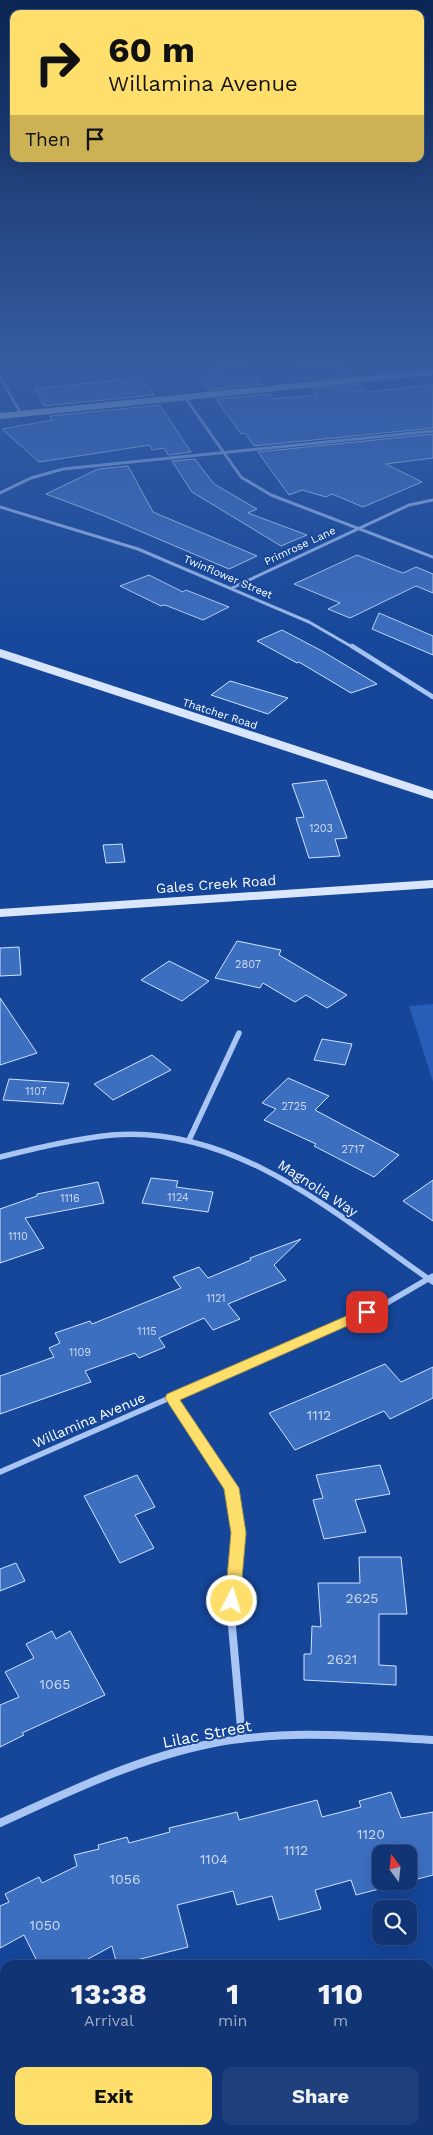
<!DOCTYPE html>
<html lang="en">
<head>
<meta charset="utf-8">
<style>
  body { margin:0; font-family:"Work Sans",sans-serif; background:#1e3f7c; color:#f1f3f6; height:100vh; display:flex; flex-direction:column; font-size:19px; white-space:nowrap }
  * { box-sizing:border-box; margin:0 }
  p { font-size:16px; color:#9caac5 }
  .icon { flex:none; width:28px; height:28px; fill:none; stroke:currentColor; stroke-width:2; stroke-linecap:round; stroke-linejoin:round }
  .map { position:relative; flex:1; overflow:hidden }
  .side { position:absolute; left:0px; top:1960px; width:434px; height:175px; display:flex; flex-direction:column; background:#103474; border-radius:15px 15px 0 0; box-shadow:0 5px 20px #0002,0 0 0 1px #304f86 }
  .side>* { flex:none }
  .banner { position:absolute; left:10px; top:10px; width:414px; height:152px; border-radius:10px; box-shadow:0 5px 20px #0002,0 0 0 1px #304f86; background:#ffdf6b; color:#111; overflow:hidden }
  .needle { width:32px; rotate:345deg }
  .tools { position:absolute; left:372px; top:1845px; display:grid; gap:10px }
  .tools a { display:grid; place-items:center; width:45px; height:45px; border-radius:10px; background:#103474; box-shadow:0 5px 20px #0002,0 0 0 1px #304f86; font-size:25px }
  .pin { position:absolute; display:grid; place-items:center; width:42px; height:42px; color:#fff; margin:-21px; border-radius:10px; box-shadow:0 2px 8px #0006 }
  .me { position:absolute; width:55px; margin:-28px; rotate:5deg; stroke-linejoin:round; filter:drop-shadow(0 0 4px #0008) }
  .turn { display:flex; align-items:center; gap:18px; height:105px; padding:0 15px; font-size:22px }
  .turn .icon { width:65px; height:65px; stroke-width:2.5 }
  .turn b { display:block; font-size:35px; line-height:42px }
  .then { display:flex; align-items:center; height:48px; padding:0 15px; background:#0003; gap:10px; font-size:19px }
  .eta { display:flex; justify-content:space-evenly; align-items:center; height:85px; text-align:center }
  .eta b { font-size:30px; font-weight:700; line-height:35px }
  .primary-button { display:flex; gap:10px; margin-top:auto; padding:10px 15px }
  .primary-button a { flex:1; height:58px; border-radius:10px; background:#ffdf6b; color:#111; font-size:20px; font-weight:700; line-height:58px; text-align:center }
  .primary-button a+a { background:#1e3f7c; color:#f1f3f6 }
  .map>svg:first-child { display:block }
  .green { fill:#285eb8 }
  .building { fill:#3d6fc1; stroke:#d1e2fd; fill-rule:evenodd }
  .lines { fill:none; stroke-linecap:round; stroke-linejoin:round }
  .street-far3 { stroke:#a9c5f3; stroke-width:3 }
  .street-far2 { stroke:#a9c5f3; stroke-width:4.5 }
  .street-far1 { stroke:#a9c5f3; stroke-width:5.5 }
  .street { stroke:#a9c5f3; stroke-width:8 }
  .secondary-far1 { stroke:#d9e6fc; stroke-width:6 }
  .secondary { stroke:#d9e6fc; stroke-width:8 }
  .route { fill:#ffdf6b; stroke:#a69146 }
  .labels { text-anchor:middle; dominant-baseline:central; stroke-width:4; stroke-linejoin:round; paint-order:stroke }
  .far-street-label { font-size:11px; fill:#fff; stroke:#15469a }
  .number-label { font-size:11px; fill:#cedbf0 }
  .street-label { font-size:14px; fill:#fff; stroke:#15469a }
  .near-number-label { font-size:14px; fill:#cedbf0 }
  .near-street-label { font-size:16px; fill:#fff; stroke:#15469a }
</style>
</head>
<body>
<div class="map">
<svg width="433" height="2135" viewBox="0 0 433 2135">
  <rect width="100%" height="100%" fill="#15469a"/>
  <polygon class="green" points="433,1004 433,1082 409,1006"/>
  <g class="building">
    <polygon points="215,367 248,367 262,384 209,390 197,374 219,372"/>
    <polygon points="294,367 344,367 352,375 305,380"/>
    <polygon points="142,377 154,395 44,406 35,389"/>
    <polygon points="360,384 366,392 433,385 433,428 254,446 245,433 241,434 216,399 269,394 273,399 317,395 312,389"/>
    <polygon points="160,405 191,452 168,455 164,448 152,450 150,445 39,462 2,429 52,420 50,416"/>
    <polygon points="433,434 433,458 386,464 422,482 363,507 332,494 326,497 302,490 289,495 258,452"/>
    <polygon points="195,459 214,484 257,509 248,513 307,535 281,546 192,492 172,461"/>
    <polygon points="128,466 153,512 257,556 229,569 102,515 46,494 98,469"/>
    <polygon points="357,555 403,573 416,567 433,574 433,593 416,586 350,618 328,609 340,603 294,584"/>
    <polygon points="149,575 183,592 186,590 229,607 203,620 165,605 161,606 120,586"/>
    <polygon points="379,613 433,636 433,655 372,629"/>
    <polygon points="282,630 322,651 377,684 351,693 299,662 297,663 257,641"/>
    <polygon points="230,681 288,698 268,714 211,695"/>
    <polygon points="326,780 347,838 335,839 340,856 309,858 296,818 304,817 292,784"/>
    <polygon points="122,844 125,862 106,863 103,845"/>
    <polygon points="237,941 281,950 279,955 347,995 327,1008 306,995 295,1002 263,983 260,988 215,978"/>
    <polygon points="19,947 21,975 0,976 0,948"/>
    <polygon points="169,961 209,981 182,1001 141,980"/>
    <polygon points="0,998 37,1053 0,1065"/>
    <polygon points="322,1039 352,1044 345,1065 314,1060"/>
    <polygon points="152,1055 171,1070 113,1100 94,1084"/>
    <polygon points="288,1078 329,1096 315,1110 399,1155 374,1177 314,1146 316,1144 264,1120 276,1109 262,1103"/>
    <polygon points="9,1079 69,1083 63,1104 3,1100"/>
    <polygon points="151,1178 178,1181 176,1187 213,1192 208,1212 142,1203"/>
    <polygon points="433,1180 433,1221 403,1201"/>
    <polygon points="98,1182 104,1203 25,1218 44,1248 0,1263 0,1209 37,1196 37,1194"/>
    <polygon points="301,1239 274,1265 286,1280 228,1304 240,1319 213,1330 204,1318 159,1338 165,1347 139,1358 135,1353 85,1371 91,1382 0,1414 0,1376 54,1357 49,1348 60,1343 55,1333 90,1321 92,1324 181,1288 173,1277 199,1267 208,1278 251,1260 250,1258"/>
    <polygon points="385,1364 401,1382 433,1367 433,1398 390,1419 384,1411 295,1450 269,1413"/>
    <polygon points="380,1465 390,1494 355,1500 366,1532 324,1539 313,1500 323,1498 316,1475"/>
    <polygon points="137,1475 155,1507 135,1515 154,1548 120,1563 84,1496"/>
    <polygon points="359,1557 401,1557 407,1614 379,1614 379,1665 396,1666 396,1685 304,1680 304,1654 311,1654 312,1626 321,1627 318,1583 360,1583"/>
    <polygon points="16,1563 25,1581 0,1591 0,1569"/>
    <polygon points="52,1631 56,1639 70,1631 105,1695 22,1733 24,1735 0,1747 0,1705 19,1697 5,1672 34,1658 26,1644"/>
    <path d="M391,1792L401,1818L433,1812V1875L356,1895L351,1880L315,1890L321,1909L279,1920L272,1896L237,1905L233,1891L177,1905L188,1947L117,1965L112,1946L77,1965H39L24,1935L0,1948V1906L9,1902L5,1894L39,1877L42,1883L77,1866L74,1855L99,1849L98,1845L127,1837L129,1843L170,1832L169,1828L237,1812L239,1820L317,1800L322,1817L361,1807L359,1801ZM381,1854H409V1881H381Z"/>
  </g>
  <g class="lines">
    <g class="street-far3">
      <polyline points="0,377 20,412"/>
      <polyline points="184,396 241,477 271,495 433,557"/>
      <polyline points="0,493 31,478 63,469 433,431"/>
      <polyline points="0,507 138,549 309,622 354,648"/>
      <polyline points="232,588 409,505 433,500"/>
    </g>
    <polyline class="street-far2" points="352,646 433,697"/>
    <g class="street-far1">
      <polyline points="189,1140 239,1033"/>
      <path d="M0,1157C37,1148 74,1139 112,1135C235,1124 338,1216 433,1282"/>
      <polyline points="172,1398 231,1488 233,1499"/>
      <polyline points="0,1472 385,1304 433,1276"/>
    </g>
    <g class="street">
      <polyline points="233,1498 239,1533 231,1615 242,1739"/>
      <path d="M0,1823C68,1792 136,1759 209,1744C282,1729 359,1736 433,1740"/>
    </g>
    <polyline class="secondary-far1" points="0,416 433,372"/>
    <g class="secondary">
      <polyline points="0,653 433,795"/>
      <polyline points="0,913 433,884"/>
    </g>
  </g>
  <linearGradient id="sky" x2="0" y2="1"><stop stop-color="#0c2655"/><stop offset="0.55" stop-color="#355da3"/><stop offset="1" stop-color="#355da3" stop-opacity="0"/></linearGradient>
  <rect width="433" height="666" fill="url(#sky)"/>
  <polygon class="route" points="367,1307 372,1308 374,1312 372,1315 180,1400 239,1488 246,1533 240,1601 238,1606 232,1608 227,1606 225,1601 231,1533 224,1489 165,1398 167,1394"/>
  <g class="labels">
    <g class="far-street-label">
      <text transform="translate(300 546) rotate(-25)">Primrose Lane</text>
      <text transform="translate(228 577) rotate(23)">Twinflower Street</text>
      <text transform="translate(220 714) rotate(18)">Thatcher Road</text>
    </g>
    <g class="number-label">
      <text x="321" y="828">1203</text>
      <text x="248" y="964">2807</text>
      <text x="36" y="1091">1107</text>
      <text x="294" y="1106">2725</text>
      <text x="353" y="1149">2717</text>
      <text x="178" y="1197">1124</text>
      <text x="70" y="1198">1116</text>
      <text x="18" y="1236">1110</text>
      <text x="216" y="1298">1121</text>
      <text x="147" y="1331">1115</text>
      <text x="80" y="1352">1109</text>
    </g>
    <g class="street-label">
      <text transform="translate(216 884) rotate(-4)">Gales Creek Road</text>
      <text transform="translate(318 1188) rotate(33)">Magnolia Way</text>
      <text transform="translate(89 1420) rotate(-23)">Willamina Avenue</text>
    </g>
    <g class="near-number-label">
      <text x="319" y="1415">1112</text>
      <text x="362" y="1598">2625</text>
      <text x="342" y="1659">2621</text>
      <text x="55" y="1684">1065</text>
      <text x="371" y="1834">1120</text>
      <text x="296" y="1850">1112</text>
      <text x="214" y="1859">1104</text>
      <text x="125" y="1879">1056</text>
      <text x="45" y="1925">1050</text>
    </g>
    <g class="near-street-label">
      <text transform="translate(207 1734) rotate(-11)">Lilac Street</text>
    </g>
  </g>
</svg>
<div class="tools">
<a><svg class="needle" viewBox="-14 -14 28 28"><path d="M0-13l5 13h-10z" fill="#e53935"/><path d="M0 13l5-13h-10z" fill="#9caac5"/></svg></a>
<a><svg class="icon" aria-label="search" viewBox="0 0 24 24"><circle cx="10" cy="10" r="6"/><path d="M15 15l6 6"/></svg></a>
</div>
<div class="pin" style="left:367px;top:1312px;background:#d93025"><svg class="icon" aria-label="arrive" viewBox="0 0 24 24"><path d="M6 21V4h12l-3 4 3 4H6"/></svg></div>
<svg class="me" style="left:232px;top:1601px" viewBox="-20 -20 40 40"><circle r="17" fill="#ffdf6b" stroke="#fff" stroke-width="3"/><path d="M0-11L8 9 0 5-8 9z" fill="#fff"/></svg>
<div class="banner">
<div class="turn"><svg class="icon" aria-label="right" viewBox="0 0 24 24"><path d="M7 20v-9h11M14 6l5 5-5 5"/></svg><div><b>60 m</b>Willamina Avenue</div></div>
<div class="then">Then<svg class="icon" aria-label="arrive" viewBox="0 0 24 24"><path d="M6 21V4h12l-3 4 3 4H6"/></svg></div>
</div>
<section class="side">
<div class="eta">
<div><b>13:38</b><p>Arrival</p></div>
<div><b>1</b><p>min</p></div>
<div><b>110</b><p>m</p></div>
</div>
<div class="primary-button"><a>Exit</a><a>Share</a></div>
</section>
</div>
</body>
</html>
